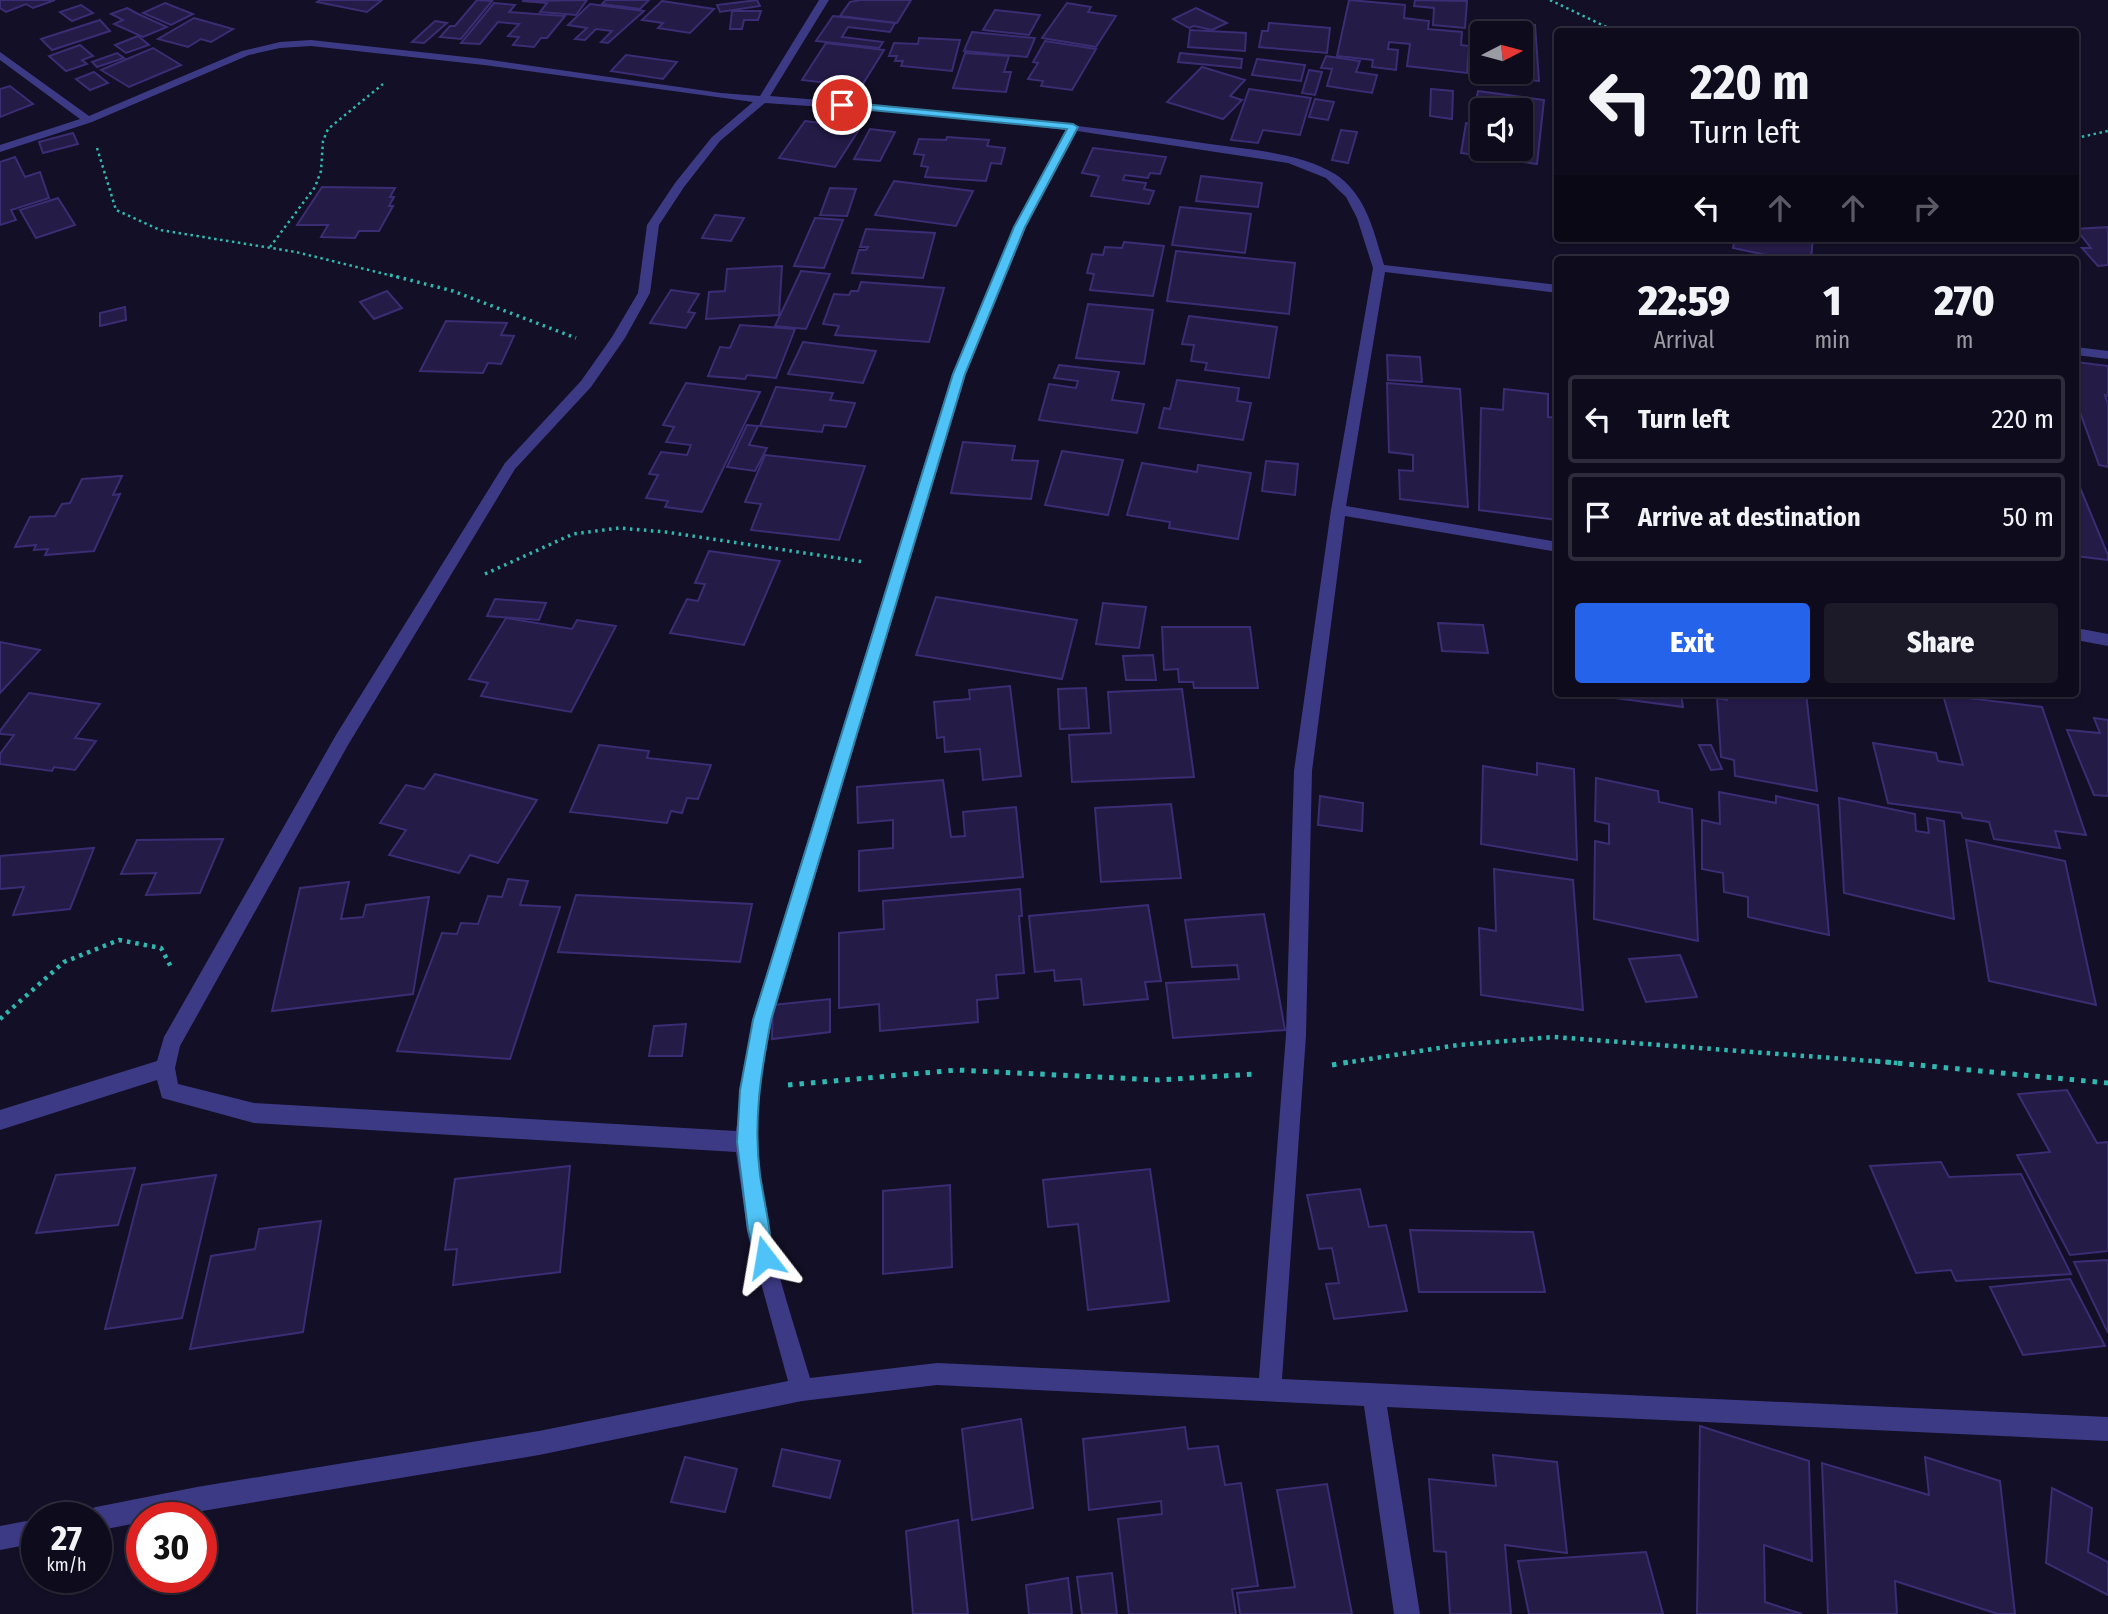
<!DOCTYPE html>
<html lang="en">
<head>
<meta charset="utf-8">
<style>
  body { margin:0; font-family:"Fira Sans Condensed",sans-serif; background:#1c1929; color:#f1f3f6; height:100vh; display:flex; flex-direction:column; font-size:26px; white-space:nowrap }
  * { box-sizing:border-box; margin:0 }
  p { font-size:23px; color:#9b9ba3 }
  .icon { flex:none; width:38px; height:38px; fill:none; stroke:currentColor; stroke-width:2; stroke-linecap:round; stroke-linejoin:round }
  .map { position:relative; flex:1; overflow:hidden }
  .panel { position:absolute; left:1554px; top:256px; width:525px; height:441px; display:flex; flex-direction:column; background:#0e0b1c; border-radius:7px; box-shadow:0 2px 5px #0004,0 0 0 2px #2e2b3b }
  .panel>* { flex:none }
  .hud { position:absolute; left:1554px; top:28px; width:525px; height:214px; border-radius:7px; box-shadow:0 2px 5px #0004,0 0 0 2px #2e2b3b; background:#0e0b1c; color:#f1f3f6; overflow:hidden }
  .needle { width:46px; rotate:84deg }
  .buttons { position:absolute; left:1470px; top:21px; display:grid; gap:14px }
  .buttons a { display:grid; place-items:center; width:63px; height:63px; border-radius:7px; background:#0e0b1c; box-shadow:0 2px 5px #0004,0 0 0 2px #2e2b3b; font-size:35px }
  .speed { position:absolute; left:21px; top:1502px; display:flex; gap:14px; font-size:35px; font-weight:700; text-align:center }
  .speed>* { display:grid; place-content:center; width:91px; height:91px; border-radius:50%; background:#0e0b1c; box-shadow:0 2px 5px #0004,0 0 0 2px #2e2b3b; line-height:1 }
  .speed small { font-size:18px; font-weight:400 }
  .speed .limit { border:10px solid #d22; background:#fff; color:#111 }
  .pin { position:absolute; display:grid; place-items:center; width:60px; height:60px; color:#fff; margin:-30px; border:4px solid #fff; border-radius:50%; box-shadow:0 2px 7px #0007 }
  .me { position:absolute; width:77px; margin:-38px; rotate:346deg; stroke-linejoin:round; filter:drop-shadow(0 0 5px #0008) }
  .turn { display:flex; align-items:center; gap:24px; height:147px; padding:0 21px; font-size:32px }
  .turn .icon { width:91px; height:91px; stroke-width:2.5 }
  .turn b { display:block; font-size:49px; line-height:60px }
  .lanes { display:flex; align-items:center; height:66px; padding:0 21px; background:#0003; justify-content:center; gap:35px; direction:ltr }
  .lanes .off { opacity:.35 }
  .eta { display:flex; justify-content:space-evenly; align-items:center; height:119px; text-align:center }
  .eta b { font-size:42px; font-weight:800; line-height:49px }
  .cta { display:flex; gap:14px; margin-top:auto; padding:14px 21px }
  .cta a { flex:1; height:80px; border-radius:7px; background:#2563eb; color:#fff; font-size:28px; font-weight:800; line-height:80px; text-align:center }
  .cta a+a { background:#1c1929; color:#f1f3f6 }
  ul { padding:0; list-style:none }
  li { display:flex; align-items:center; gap:21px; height:88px; margin:0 14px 10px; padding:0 7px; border:4px solid #2e2b3b; border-radius:7px }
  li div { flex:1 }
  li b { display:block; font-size:26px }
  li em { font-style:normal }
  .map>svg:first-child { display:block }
  .building { fill:#241b47; stroke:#3b2d73; stroke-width:2; fill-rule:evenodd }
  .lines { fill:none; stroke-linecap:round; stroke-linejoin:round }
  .path-far3 { stroke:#2fb8b0; stroke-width:2.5; stroke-dasharray:2.5 3.5; stroke-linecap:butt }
  .path-far2 { stroke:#2fb8b0; stroke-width:3.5; stroke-dasharray:2.5 4.5; stroke-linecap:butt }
  .path-far1 { stroke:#2fb8b0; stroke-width:4.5; stroke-dasharray:3.5 5; stroke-linecap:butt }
  .path { stroke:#2fb8b0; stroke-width:5; stroke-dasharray:4.5 7; stroke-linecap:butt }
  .street { fill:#3d3a85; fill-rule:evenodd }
  .route { fill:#4fc3f7; stroke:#337fa1; stroke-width:2 }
</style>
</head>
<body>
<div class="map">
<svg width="2108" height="1614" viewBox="0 0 2108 1614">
  <rect width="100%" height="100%" fill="#130f26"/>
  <g class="building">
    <polygon points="0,0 55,0 33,8 26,4 6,12 0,8"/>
    <polygon points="320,0 382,0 367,12 317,2"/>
    <polygon points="477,0 492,1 461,39 440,37 450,26 455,26"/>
    <polygon points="587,0 576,15 540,12 547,3 522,1"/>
    <polygon points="606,0 649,0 640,9 602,4"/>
    <polygon points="757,0 760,6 720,12 717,5"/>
    <polygon points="860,0 911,0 897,23 840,16 850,2"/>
    <polygon points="1349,0 1405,5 1404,18 1429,21 1428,29 1462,32 1461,45 1469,46 1467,73 1407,66 1410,44 1389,42 1388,49 1398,50 1396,70 1372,67 1373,60 1337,56"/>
    <polygon points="1415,0 1467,1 1465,28 1433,25 1434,8 1414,6"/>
    <polygon points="662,1 714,9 690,33 658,28 663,23 642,20"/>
    <polygon points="165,3 193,14 171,25 143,13"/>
    <polygon points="494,3 515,5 509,12 565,16 547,38 541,38 534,47 513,45 519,37 508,36 519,24 498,22 480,44 461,43"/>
    <polygon points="1067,3 1091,7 1088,12 1116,16 1096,47 1042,38"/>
    <polygon points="590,4 644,11 608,43 601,42 612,31 596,29 585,40 575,39 587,28 568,25"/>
    <polygon points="81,5 93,13 72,21 60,12"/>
    <polygon points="127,8 138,14 167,27 143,37 114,24 123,20 111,14"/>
    <polygon points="1196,8 1227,23 1212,30 1194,26 1189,28 1173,19"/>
    <polygon points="995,10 1040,15 1029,35 983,30"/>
    <polygon points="732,11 761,11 758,20 744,20 742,29 730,29"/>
    <polygon points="833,16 895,23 890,32 848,27 842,37 883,42 879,48 816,41"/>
    <polygon points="194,18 233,29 211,42 201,39 188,47 158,39"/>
    <polygon points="100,20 110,31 52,50 41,39"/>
    <path d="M1478,20L1535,25L1539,81L1478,76ZM1482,33H1521V72H1482Z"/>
    <polygon points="435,21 447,23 424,43 412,42"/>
    <polygon points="1269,23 1330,28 1327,53 1259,47 1262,31 1268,31"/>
    <polygon points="1190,30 1246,33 1245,51 1188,47"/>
    <polygon points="972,32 1035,38 1027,57 964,51"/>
    <polygon points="138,36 149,45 126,53 115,45"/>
    <polygon points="919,38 960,40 952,71 901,66 903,61 895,61 897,56 889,56 894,43 918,44"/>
    <polygon points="1045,41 1096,49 1072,90 1041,86 1043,81 1028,79 1038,63 1033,62"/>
    <polygon points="826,43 884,50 861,87 802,80"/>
    <polygon points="80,45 93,56 82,60 87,64 66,71 49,56"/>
    <polygon points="153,48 181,65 129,87 101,70"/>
    <polygon points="117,53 124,58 97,67 92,62"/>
    <polygon points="965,53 1009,56 1004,72 1011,72 1006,92 953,88"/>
    <polygon points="1180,53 1242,59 1241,68 1178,62"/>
    <polygon points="626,55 677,62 663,79 611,71"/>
    <polygon points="1326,56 1360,61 1356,72 1377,75 1372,93 1327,86 1332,69 1321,68"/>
    <polygon points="1257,59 1305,65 1301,81 1252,75"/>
    <polygon points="1202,67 1245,80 1230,96 1242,100 1223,119 1167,102"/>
    <polygon points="1309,70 1322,72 1315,95 1302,93"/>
    <polygon points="94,72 108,83 90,90 76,79"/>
    <polygon points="10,86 33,104 0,117 0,89"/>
    <polygon points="1249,89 1311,98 1300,135 1263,130 1258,143 1231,140"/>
    <polygon points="1431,89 1453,91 1452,119 1430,116"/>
    <polygon points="1478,91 1544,100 1537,164 1461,153 1466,123 1482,125 1482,149 1521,149 1521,110 1474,111"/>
    <polygon points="1315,99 1334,102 1328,120 1309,117"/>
    <polygon points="805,121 860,128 835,167 779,158"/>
    <polygon points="870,129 895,132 880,161 854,159"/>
    <polygon points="1341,130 1357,132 1348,163 1332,160"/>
    <polygon points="73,133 78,144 43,153 39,142"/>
    <polygon points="947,137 989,140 987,146 1005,148 1001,164 991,163 986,181 925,177 928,167 921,166 924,155 914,154 919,139 946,140"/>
    <polygon points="1093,148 1166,157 1160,174 1150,173 1148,178 1125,175 1123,180 1146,183 1144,189 1154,191 1149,204 1091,196 1099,176 1082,173"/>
    <polygon points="15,157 25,177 40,172 49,198 11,210 16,220 0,225 0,162"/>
    <polygon points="1201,176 1262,183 1258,207 1196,201"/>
    <polygon points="894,181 973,191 956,226 875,215"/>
    <polygon points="322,187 395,188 390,197 394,197 389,206 393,206 379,231 359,231 355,238 321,237 328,225 297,225"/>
    <polygon points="830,188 856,189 847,216 820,215"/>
    <polygon points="58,198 75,225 36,238 20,210"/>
    <polygon points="1180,207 1251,214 1245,253 1172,245"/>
    <polygon points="715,215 744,218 731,241 702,238"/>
    <polygon points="815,218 843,220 824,268 794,266"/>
    <polygon points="2108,227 2108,265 2098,266 2082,248 2091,248 2076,229"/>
    <polygon points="866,229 935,233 923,278 852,273 859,250 866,250 868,247 860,247"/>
    <polygon points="1735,238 1813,238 1811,259 1785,259 1733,248"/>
    <polygon points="1124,242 1164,246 1153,296 1090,290 1094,274 1087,273 1092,254 1103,255 1105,247 1122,248"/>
    <polygon points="1176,251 1295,263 1289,314 1167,301"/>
    <polygon points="782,266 779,315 706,319 709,292 725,291 727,269"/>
    <polygon points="801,271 830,274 806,329 775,326"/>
    <polygon points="861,282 944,288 929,342 835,335 839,326 823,324 834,294 849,295 851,291 858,291"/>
    <polygon points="671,290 699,294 688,312 695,313 686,328 650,323"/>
    <polygon points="387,291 402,308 374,319 360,302"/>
    <polygon points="1088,304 1153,310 1144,364 1076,358"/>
    <polygon points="125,307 126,320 100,326 100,313"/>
    <polygon points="1189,316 1277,327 1269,378 1205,370 1207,363 1191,361 1194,345 1182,344"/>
    <polygon points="446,321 507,323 501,335 514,336 501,364 488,363 483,373 420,371"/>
    <polygon points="740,325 795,329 776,378 747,375 745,379 708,376 720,347 730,348"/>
    <polygon points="803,342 876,351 863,383 788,374"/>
    <polygon points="1387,355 1420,357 1422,382 1388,380"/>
    <polygon points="2076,362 2108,366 2108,396 2105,395 2108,404 2108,467 2099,465 2076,401"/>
    <polygon points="1059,365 1119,372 1112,400 1144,404 1137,433 1039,420 1049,384 1076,388 1078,381 1054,378"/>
    <polygon points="1177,380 1239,388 1237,401 1251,403 1243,440 1159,428 1164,408 1170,409"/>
    <polygon points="686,383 760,392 702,512 665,507 668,501 646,498 658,475 649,474 661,452 687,455 691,445 666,442 674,427 663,425"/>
    <polygon points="1387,383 1460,389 1468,507 1400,499 1399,470 1413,471 1413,455 1389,452"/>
    <polygon points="776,387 833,393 830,400 855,403 846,427 824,425 822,432 760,426"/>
    <polygon points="1504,389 1548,394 1548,417 1558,418 1558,520 1479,510 1481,408 1503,410"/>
    <polygon points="747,425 758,426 749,445 767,448 755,471 727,467"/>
    <polygon points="963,442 1015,446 1012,460 1038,461 1031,499 951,493"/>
    <polygon points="1062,451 1123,460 1108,515 1045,505"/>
    <polygon points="765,455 865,466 839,540 751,530 761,504 745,502"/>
    <polygon points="1266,461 1298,464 1295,495 1262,491"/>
    <polygon points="1142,463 1197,472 1198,465 1251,473 1238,539 1169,528 1170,522 1127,515"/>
    <polygon points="122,476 113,495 120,494 94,551 45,555 48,549 34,550 36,545 15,547 30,517 55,516 62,504 70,503 82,479"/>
    <polygon points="2076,478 2108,555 2108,560 2076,556"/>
    <polygon points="709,551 780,561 744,645 670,633 687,599 698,601 705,584 695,583"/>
    <polygon points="936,597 1077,620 1062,679 916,655"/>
    <polygon points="495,599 546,603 539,620 487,616"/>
    <polygon points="1103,603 1146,607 1139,648 1096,644"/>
    <polygon points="506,618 572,629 577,620 616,626 571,712 481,696 488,683 469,679"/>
    <polygon points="1438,623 1483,625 1488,653 1442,651"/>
    <polygon points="1162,627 1250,627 1258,688 1194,688 1193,682 1179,682 1178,669 1164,670"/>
    <polygon points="0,642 40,650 0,693"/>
    <polygon points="1153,655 1156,680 1126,680 1123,656"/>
    <polygon points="1010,686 1021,776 983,780 980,749 945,752 944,737 937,738 934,702 970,699 969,690"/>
    <polygon points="1086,688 1089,728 1060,729 1058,689"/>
    <polygon points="1182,689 1194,777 1072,782 1069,735 1111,733 1108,692"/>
    <polygon points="29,693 100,704 75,738 96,741 75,770 54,767 52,771 0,764 0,754 14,735 0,734 0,731"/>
    <polygon points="1592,693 1681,693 1683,707 1593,695"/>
    <polygon points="1726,693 1806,693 1817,791 1735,776 1734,760 1721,757 1717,698 1727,700"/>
    <polygon points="1943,695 2042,707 2086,835 2055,831 2060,848 1994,839 1989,822 1963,818 1961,813 1888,803 1873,743 1936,753 1938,761 1963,765"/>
    <polygon points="2094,718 2108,720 2108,796 2094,795 2067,730 2100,733"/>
    <polygon points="599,745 649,751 647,758 711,765 698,799 687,798 682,813 671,811 667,823 570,812"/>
    <polygon points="1699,745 1711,745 1722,769 1711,770"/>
    <polygon points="1537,763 1574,769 1577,860 1481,844 1483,766 1537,775"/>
    <polygon points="435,774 537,800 498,863 470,855 459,873 389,855 406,830 380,823 406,785 424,789"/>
    <polygon points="1596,778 1658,791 1659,802 1692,809 1698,941 1594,919 1595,841 1609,844 1609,824 1595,821"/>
    <polygon points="943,780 951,837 965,836 963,812 1016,807 1023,877 859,891 859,851 893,848 893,820 858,823 857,787"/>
    <polygon points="1719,792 1776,803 1776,796 1818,805 1829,935 1748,917 1748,897 1724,892 1723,873 1702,869 1702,820 1720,824"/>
    <polygon points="1320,796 1363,803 1362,831 1318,825"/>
    <polygon points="1839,798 1915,814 1916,831 1929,833 1927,818 1944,821 1954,919 1844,893"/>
    <polygon points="1171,804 1181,878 1101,882 1095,808"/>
    <polygon points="223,839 200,893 146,895 156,873 121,874 137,840"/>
    <polygon points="1966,840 2065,861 2096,1005 1989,981"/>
    <polygon points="94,848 70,909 13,915 24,887 0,889 0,856"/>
    <polygon points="1494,869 1573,880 1583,1010 1481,995 1479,928 1496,931"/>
    <polygon points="508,879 528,881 520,905 560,907 510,1059 397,1051 442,933 457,934 461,923 478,924 488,896 502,897"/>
    <polygon points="349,882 341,919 363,917 366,905 429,897 413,994 272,1011 300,888"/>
    <polygon points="1020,889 1022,916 1019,916 1024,973 996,975 998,998 977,1000 978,1022 880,1031 879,1004 839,1008 839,933 884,929 883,901"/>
    <polygon points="576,895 752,904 740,962 558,952"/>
    <polygon points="1148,905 1161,981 1145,982 1148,999 1084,1005 1081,979 1055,981 1054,970 1035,972 1029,916"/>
    <polygon points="1264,914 1285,1030 1173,1038 1166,983 1239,979 1237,965 1192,967 1185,920"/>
    <polygon points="1680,955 1697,997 1646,1002 1629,959"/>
    <polygon points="830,999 830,1032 772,1039 773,1005"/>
    <polygon points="686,1024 682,1056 649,1056 654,1026"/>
    <polygon points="2067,1090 2097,1143 2108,1142 2108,1251 2070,1255 2017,1155 2050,1152 2018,1094"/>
    <polygon points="1941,1162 1949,1177 2021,1174 2071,1274 1956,1281 1951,1270 1916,1273 1870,1166"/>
    <polygon points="570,1166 560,1272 453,1285 457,1249 445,1250 455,1179"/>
    <polygon points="135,1168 118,1225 36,1233 56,1175"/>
    <polygon points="1150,1169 1169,1301 1088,1310 1078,1224 1048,1227 1043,1180"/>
    <polygon points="216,1175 182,1318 105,1329 142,1185"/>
    <polygon points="950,1185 952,1267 883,1274 883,1191"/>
    <polygon points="1360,1189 1369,1227 1386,1225 1407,1311 1334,1319 1326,1284 1339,1283 1332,1248 1319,1249 1307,1195"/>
    <polygon points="321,1221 303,1332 190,1349 211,1256 255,1249 259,1229"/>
    <polygon points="1410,1230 1533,1232 1545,1292 1419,1292"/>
    <polygon points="2108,1260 2108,1333 2074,1262"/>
    <polygon points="2070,1279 2105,1346 2023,1355 1990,1287"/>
    <polygon points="1021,1419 1033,1508 972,1520 962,1429"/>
    <polygon points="1700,1426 1809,1461 1812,1561 1764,1545 1765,1602 1802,1614 1697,1614"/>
    <polygon points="1185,1427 1188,1449 1218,1446 1225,1485 1241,1483 1258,1586 1232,1589 1236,1614 1129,1614 1118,1519 1162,1514 1161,1501 1089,1510 1083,1439"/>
    <polygon points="782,1449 840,1461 830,1498 773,1486"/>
    <polygon points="1493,1455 1557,1462 1567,1553 1505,1545 1511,1614 1450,1614 1446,1552 1434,1551 1429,1479 1496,1486"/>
    <polygon points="685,1457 737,1469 725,1512 671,1502"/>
    <polygon points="1925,1457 2000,1481 2015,1614 1998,1614 1895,1581 1897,1614 1828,1614 1822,1463 1929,1495"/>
    <polygon points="1327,1484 1352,1614 1240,1614 1237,1593 1295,1587 1277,1490"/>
    <polygon points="2052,1488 2092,1508 2088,1552 2108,1562 2108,1595 2046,1563"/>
    <polygon points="958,1520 968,1614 913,1614 906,1531"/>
    <polygon points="1646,1552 1663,1614 1529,1614 1518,1561"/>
    <polygon points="1112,1573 1117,1614 1082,1614 1077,1577"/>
    <polygon points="1068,1578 1072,1614 1029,1614 1026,1585"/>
  </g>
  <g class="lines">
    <g class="path-far3">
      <polyline points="1550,0 1617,32"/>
      <polyline points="2076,138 2108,131"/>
      <polyline points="97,148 116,210 160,230 296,252 397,277"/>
      <polyline points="270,247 315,187 321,171 323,141 328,129 383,84"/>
    </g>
    <g class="path-far2">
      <polyline points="390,275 453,291 576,338"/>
      <polyline points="485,574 573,534 619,528 666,532 864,562"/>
    </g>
    <g class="path-far1">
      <polyline points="0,1019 64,962 119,940 161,948 171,967"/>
      <polyline points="1344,1063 1458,1045 1554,1037 1898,1063"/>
    </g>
    <g class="path">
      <polyline points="1875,1061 2108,1083"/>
      <polyline points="1332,1065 1355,1061"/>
      <polyline points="788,1085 957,1070 1159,1080 1254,1074"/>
    </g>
    <g class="street">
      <path d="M819,0H829L770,96C913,107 1054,121 1196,142C1238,149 1299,151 1335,174C1366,194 1374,232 1384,265L1558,285V293L1385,272L1346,506L1558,542V552L1345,516L1312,771L1306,1035L1282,1379L2108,1417V1441L1387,1407L1420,1614H1394L1364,1406L937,1385L802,1401L539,1455L166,1517H142V1522L96,1531V1517H85L87,1510L96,1507L197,1487L539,1431L788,1381L748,1236L736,1152L254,1123L162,1098L157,1080L0,1130V1110L157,1061L164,1037L336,735L505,463L581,381L612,337L638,293L647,225L675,183L712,137L753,102L484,65L311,46L280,48L249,55L92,122L0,152V145L80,119L0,60V52L89,116L242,51L280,42L311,40L484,59L721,93L760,96ZM765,103L927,114L1066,130L1014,227L952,374L752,1020L736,1131L254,1103L178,1084L175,1068L180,1046L348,745L515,469L591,387L625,338L650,293L659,225L684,187L720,141ZM1077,131L1288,163L1326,178L1346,197L1357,218L1373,268L1331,510L1294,771L1286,1035L1259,1378L937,1363L810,1378C787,1301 759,1223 756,1142C755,1101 765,1060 772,1020L966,374L1026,227Z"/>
      <polygon points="2076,347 2108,351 2108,359 2076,355"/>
      <polygon points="2076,628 2108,634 2108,646 2076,640"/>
      <polygon points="37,1519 37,1543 0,1550 0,1526"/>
    </g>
  </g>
  <path class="route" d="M842,102L1073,124L1078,127L1025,227L965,374L771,1020C761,1072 753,1121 760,1175C762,1190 776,1255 772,1264L765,1267L758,1264L748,1230L737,1142L740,1090L753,1020L953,374L1014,227L1067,129L839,107Z"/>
</svg>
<div class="buttons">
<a><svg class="needle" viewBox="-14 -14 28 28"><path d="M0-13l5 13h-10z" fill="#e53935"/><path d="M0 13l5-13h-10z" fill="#9b9ba3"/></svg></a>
<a><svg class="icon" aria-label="sound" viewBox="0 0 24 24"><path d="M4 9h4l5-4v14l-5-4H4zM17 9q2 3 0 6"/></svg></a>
</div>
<div class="speed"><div>27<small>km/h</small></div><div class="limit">30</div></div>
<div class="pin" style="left:842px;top:105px;background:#d93025"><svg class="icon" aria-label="arrive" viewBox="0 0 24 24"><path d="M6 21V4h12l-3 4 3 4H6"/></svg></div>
<svg class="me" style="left:765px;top:1257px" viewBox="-20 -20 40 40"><path d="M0-17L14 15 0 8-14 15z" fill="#4fc3f7" stroke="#fff" stroke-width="4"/></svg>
<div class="hud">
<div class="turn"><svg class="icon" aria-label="left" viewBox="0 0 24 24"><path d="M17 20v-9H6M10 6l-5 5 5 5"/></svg><div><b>220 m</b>Turn left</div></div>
<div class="lanes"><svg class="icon" aria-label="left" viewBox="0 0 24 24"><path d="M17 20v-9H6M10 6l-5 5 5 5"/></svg><svg class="icon off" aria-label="ahead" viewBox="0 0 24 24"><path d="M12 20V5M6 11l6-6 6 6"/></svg><svg class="icon off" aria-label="ahead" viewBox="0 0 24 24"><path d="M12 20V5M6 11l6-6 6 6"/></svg><svg class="icon off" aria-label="right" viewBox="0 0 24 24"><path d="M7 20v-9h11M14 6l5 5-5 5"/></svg></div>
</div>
<section class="panel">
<div class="eta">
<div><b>22:59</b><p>Arrival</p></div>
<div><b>1</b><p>min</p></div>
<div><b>270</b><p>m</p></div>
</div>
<ul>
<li><svg class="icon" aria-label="left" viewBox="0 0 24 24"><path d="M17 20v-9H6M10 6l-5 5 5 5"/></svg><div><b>Turn left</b></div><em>220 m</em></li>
<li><svg class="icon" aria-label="arrive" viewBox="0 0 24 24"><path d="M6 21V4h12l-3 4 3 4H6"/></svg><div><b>Arrive at destination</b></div><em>50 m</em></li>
</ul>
<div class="cta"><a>Exit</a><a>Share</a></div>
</section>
</div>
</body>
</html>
